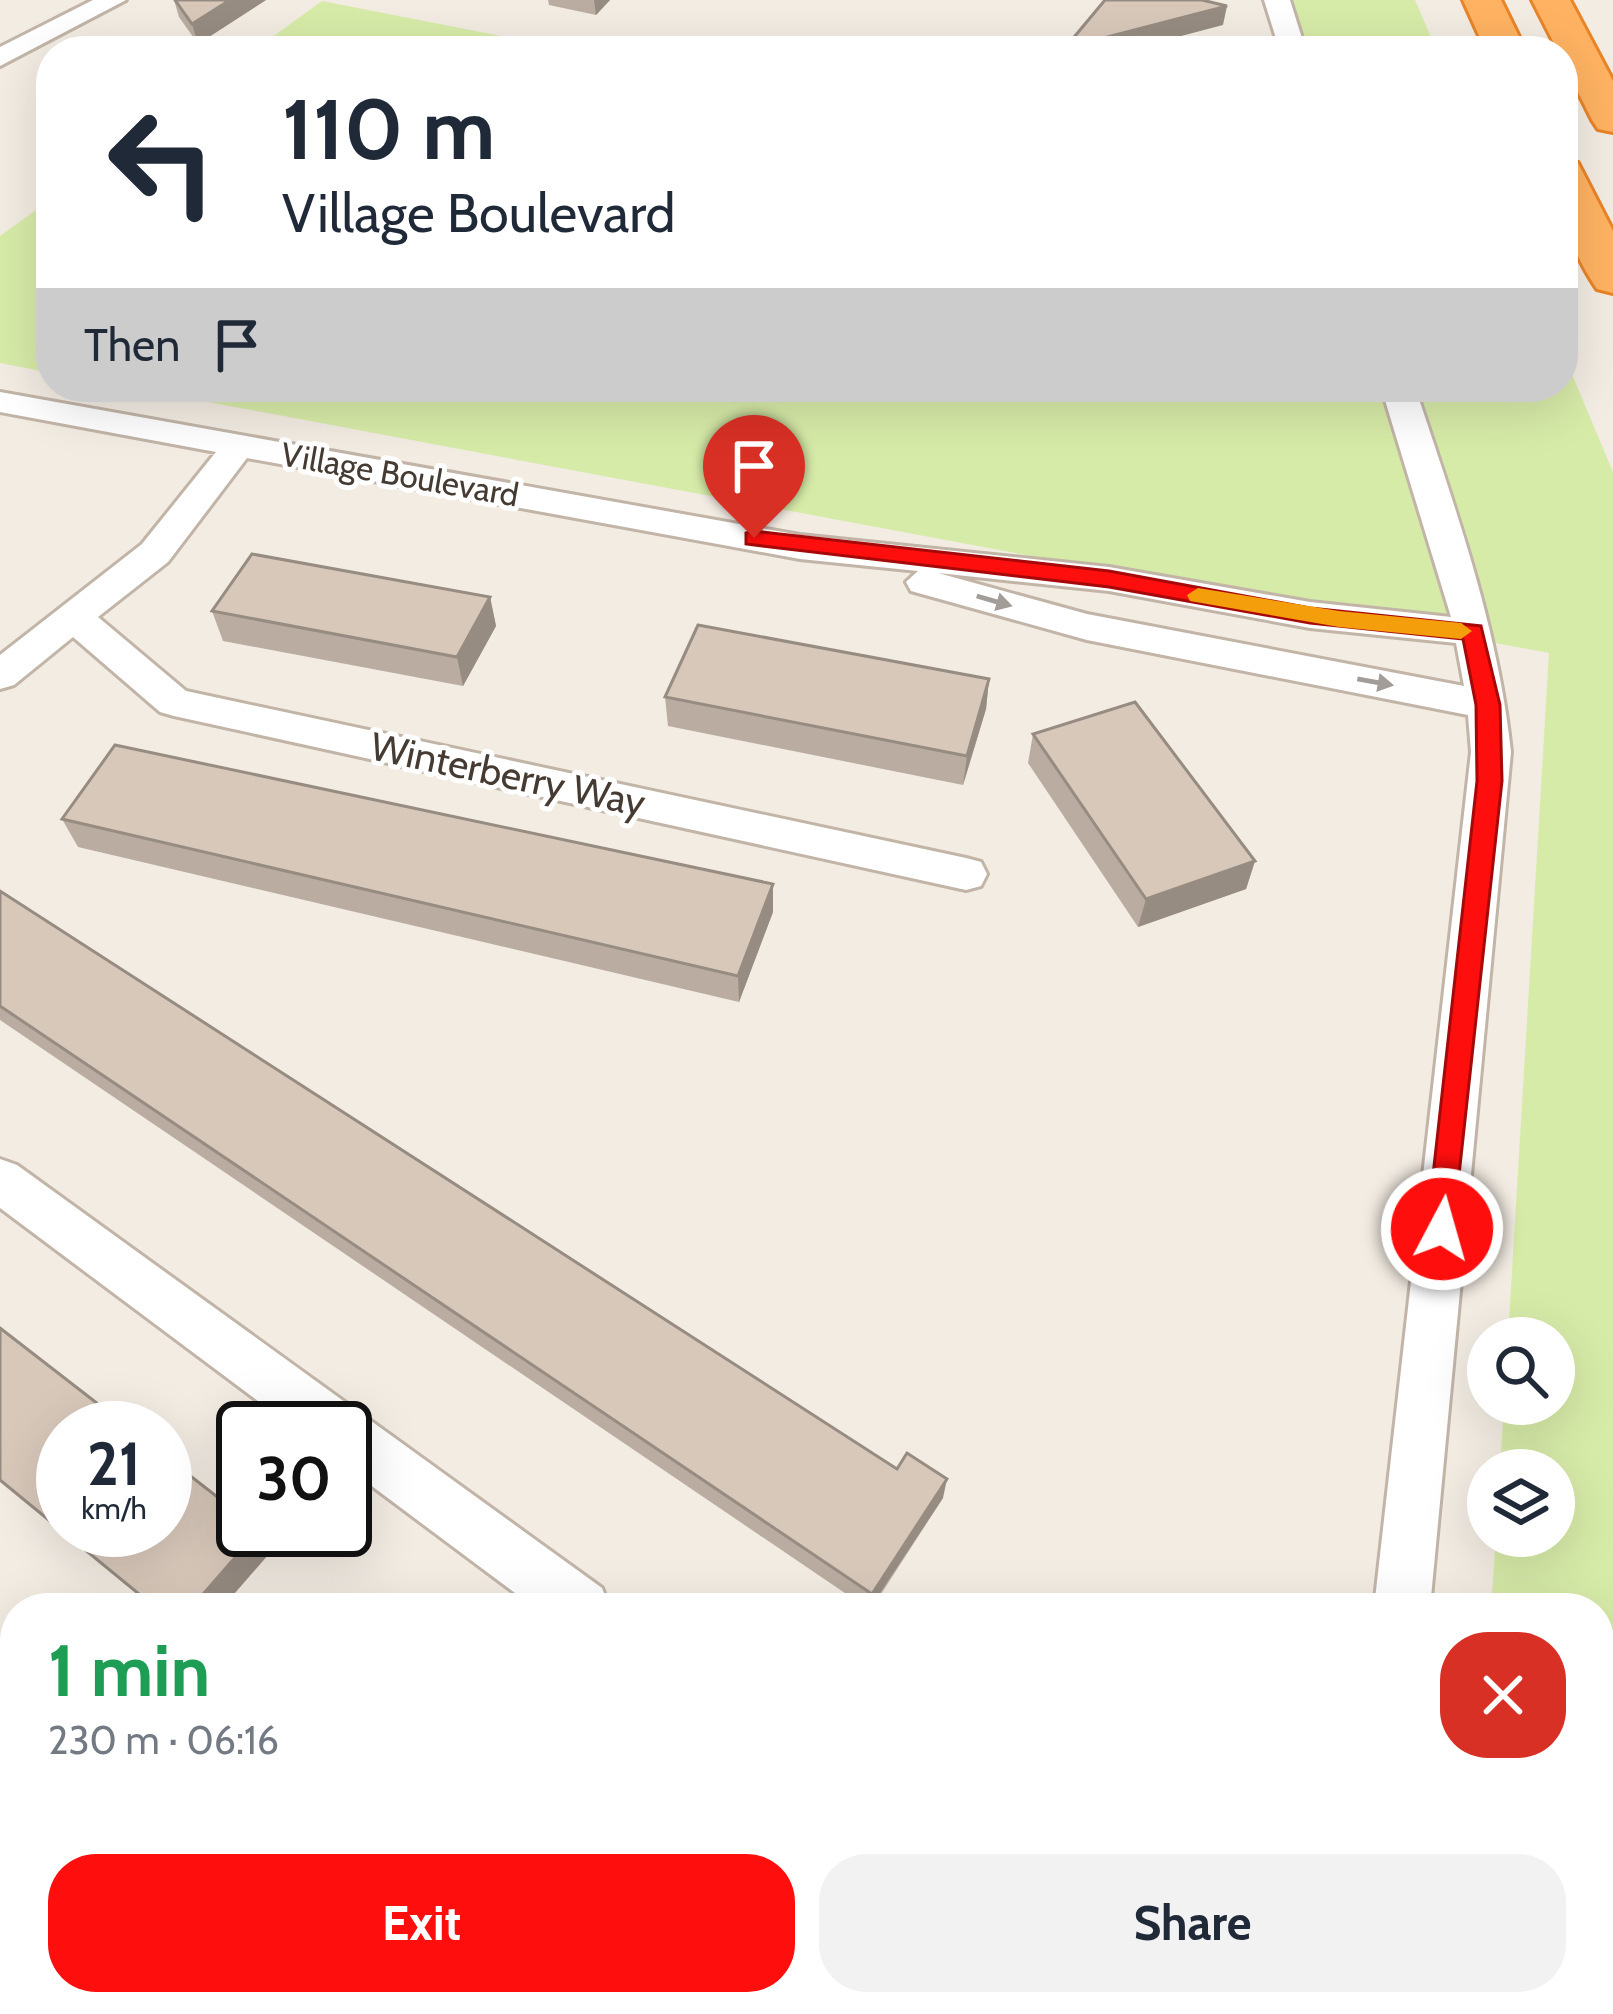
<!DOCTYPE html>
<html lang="en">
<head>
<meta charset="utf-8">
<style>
  body { margin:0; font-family:Cabin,sans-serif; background:#f2f2f3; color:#1f2937; height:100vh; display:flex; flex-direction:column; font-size:45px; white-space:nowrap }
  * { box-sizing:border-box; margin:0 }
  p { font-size:39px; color:#747a83 }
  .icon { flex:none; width:66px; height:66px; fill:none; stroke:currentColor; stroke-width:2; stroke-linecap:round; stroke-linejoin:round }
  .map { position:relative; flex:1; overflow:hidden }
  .sheet { position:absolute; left:0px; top:1593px; width:1614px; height:423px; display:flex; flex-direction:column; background:#fff; border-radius:48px 48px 0 0; box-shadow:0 12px 48px #0002 }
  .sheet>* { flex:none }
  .guide { position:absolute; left:36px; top:36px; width:1542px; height:366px; border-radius:48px; box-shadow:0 12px 48px #0002; background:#fff; color:#1f2937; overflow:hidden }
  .tools { position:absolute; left:1467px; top:1317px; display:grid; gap:24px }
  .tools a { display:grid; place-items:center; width:108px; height:108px; border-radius:50%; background:#fff; box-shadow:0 12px 48px #0002; font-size:60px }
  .speed { position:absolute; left:36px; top:1401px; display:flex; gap:24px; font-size:60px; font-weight:700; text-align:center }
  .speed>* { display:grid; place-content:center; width:156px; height:156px; border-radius:50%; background:#fff; box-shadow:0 12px 48px #0002; line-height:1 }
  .speed small { font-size:30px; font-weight:400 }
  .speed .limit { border:6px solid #111; border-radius:18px; background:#fff; color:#111 }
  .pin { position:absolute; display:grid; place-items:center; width:102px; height:102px; color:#fff; margin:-123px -51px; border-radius:50% 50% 50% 0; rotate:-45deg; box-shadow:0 0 12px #0007 }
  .pin .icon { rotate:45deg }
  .me { position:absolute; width:132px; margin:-66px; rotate:6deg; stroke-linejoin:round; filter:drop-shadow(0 0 9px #0008) }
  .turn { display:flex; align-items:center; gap:42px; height:252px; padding:0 48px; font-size:54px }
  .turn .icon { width:156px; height:156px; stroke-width:2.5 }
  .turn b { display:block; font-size:84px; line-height:102px }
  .then { display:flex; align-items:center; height:114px; padding:0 48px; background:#0003; gap:24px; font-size:45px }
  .round { display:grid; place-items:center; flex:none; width:126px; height:126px; border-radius:48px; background:#f2f2f3 }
  .overview { display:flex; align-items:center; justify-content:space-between; height:204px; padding:0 48px }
  h1 { font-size:72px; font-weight:700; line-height:90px; color:#1e9e55 }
  .button { display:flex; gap:24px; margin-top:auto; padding:24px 48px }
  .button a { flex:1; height:138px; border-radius:48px; background:#ff0e0e; color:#fff; font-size:48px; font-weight:700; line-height:138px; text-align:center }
  .button a+a { background:#f2f2f3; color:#1f2937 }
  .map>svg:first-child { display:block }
  .green { fill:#d7eba8 }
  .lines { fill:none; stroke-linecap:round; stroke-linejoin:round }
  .street-casing { stroke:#c2b5a8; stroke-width:6 }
  .highway-casing { stroke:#e98427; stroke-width:6 }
  .street { fill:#fff; fill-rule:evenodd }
  .highway { fill:#ffb362; fill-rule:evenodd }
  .wall { fill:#baaca0 }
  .shaded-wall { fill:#978c82 }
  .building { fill:#d8c8ba; stroke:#978c82; stroke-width:3 }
  .oneway { fill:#a29d99 }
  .route { fill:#ff0e0e; stroke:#a60909; stroke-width:3 }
  .slow { fill:#f59e0b }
  .labels { text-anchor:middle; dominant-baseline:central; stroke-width:10; stroke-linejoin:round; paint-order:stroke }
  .far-street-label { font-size:33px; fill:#453b33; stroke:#fff }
  .street-label { font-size:39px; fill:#453b33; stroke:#fff }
</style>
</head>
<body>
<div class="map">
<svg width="1613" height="2014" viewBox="0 0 1613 2014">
  <rect width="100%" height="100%" fill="#f3ece3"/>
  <g class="green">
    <polygon points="1288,0 1415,0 1437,51 1302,51"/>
    <polygon points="322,1 577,51 253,51"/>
    <polygon points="51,199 51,373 0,363 0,236"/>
    <polygon points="1563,353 1613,472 1613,2014 1466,2014 1467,2001 1599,2001 1599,1608 1491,1608 1496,1536 1554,1536 1554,1470 1500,1470 1504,1404 1554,1404 1554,1338 1508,1338 1549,653 128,387 1563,387"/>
  </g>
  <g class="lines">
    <defs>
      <g id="street">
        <polygon points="93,0 126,0 0,66 0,47"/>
        <polygon points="1264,0 1290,0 1306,51 1280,51"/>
        <path d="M1381,387H1415C1455,508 1498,626 1511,752L1430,1608H1374L1471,752L1468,715L1087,640L911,591L906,582L918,571L800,559L247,458L168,562L98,617L186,691L966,858L981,862L987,874L981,886L966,890L174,716L160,712L73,637L14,685L0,689V655L142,544L216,452L0,412V392L800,535L1109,567L1310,602L1451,617ZM938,573L1109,591L1310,628L1456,643L1464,686L1087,614Z"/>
        <polygon points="0,1159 17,1165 602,1588 610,1608 535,1608 345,1466 345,1428 294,1428 0,1208"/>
        <polygon points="663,2001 727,2001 722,2014 658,2014"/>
        <polygon points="1328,2001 1392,2001 1391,2014 1327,2014"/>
      </g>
      <g id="highway">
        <polygon points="1463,0 1501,0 1526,51 1486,51"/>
        <polygon points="1532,0 1570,0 1613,81 1613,132 1598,129 1592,120 1563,62 1563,51 1558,51"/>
        <path d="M1563,159L1578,163L1613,231V293L1597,289C1566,244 1563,212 1563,159Z"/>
      </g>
    </defs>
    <use href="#street" class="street-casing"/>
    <use href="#highway" class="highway-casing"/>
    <use href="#street" class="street"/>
    <use href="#highway" class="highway"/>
  </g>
  <g class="wall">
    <polygon points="174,0 266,0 198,44 179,17"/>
    <polygon points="548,0 610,0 596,15 549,5"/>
    <polygon points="490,597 496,626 463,686 223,641 212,611"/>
    <polygon points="989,679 986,709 963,785 668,726 665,697"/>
    <polygon points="1033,734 1255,861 1246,889 1138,927 1028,763"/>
    <polygon points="62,819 773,884 773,912 739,1002 78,847"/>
    <polygon points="0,891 943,1498 872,1608 867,1608 0,1020"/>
  </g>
  <g class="shaded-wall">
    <polygon points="230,0 266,0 198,44 192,24"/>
    <polygon points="594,0 610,0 596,15"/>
    <polygon points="1227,6 1223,25 1124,51 1064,51 1065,48"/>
    <polygon points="490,597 496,626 463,686 457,657"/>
    <polygon points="989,679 986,709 963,785 967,756"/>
    <polygon points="1255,861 1246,889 1138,927 1146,899"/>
    <polygon points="773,884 773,912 739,1002 738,976"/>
    <polygon points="947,1479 943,1498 870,1608 872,1594"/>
    <polygon points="260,1530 275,1547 222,1608 191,1608"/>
    <polygon points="501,2001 513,2001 507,2014 495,2014"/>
  </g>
  <g class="building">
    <polygon points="175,0 230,0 192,24"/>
    <polygon points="1105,0 1202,0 1227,6 1065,48"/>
    <polygon points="252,554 490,597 457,657 212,611"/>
    <polygon points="698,625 989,679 967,756 665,697"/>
    <polygon points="1135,702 1255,861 1146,899 1033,734"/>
    <polygon points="115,745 773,884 738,976 62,819"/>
    <polygon points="0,891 897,1469 907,1453 947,1479 872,1594 0,1006"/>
    <polygon points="0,1328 129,1428 63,1428 63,1530 165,1530 165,1456 243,1517 243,1530 259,1530 191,1608 156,1608 0,1480"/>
    <polygon points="350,2001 501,2001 495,2014 344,2014"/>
    <polygon points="876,2001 1023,2001 1020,2014 872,2014"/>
  </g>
  <defs><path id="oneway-solid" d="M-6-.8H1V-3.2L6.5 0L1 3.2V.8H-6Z" transform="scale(3)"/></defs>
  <g class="oneway">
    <use href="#oneway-solid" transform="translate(994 601) rotate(16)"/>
    <use href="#oneway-solid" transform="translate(1375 682) rotate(10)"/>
  </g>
  <polygon class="route" points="754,531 1109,571 1310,608 1481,626 1500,705 1502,781 1452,1239 1442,1242 1431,1239 1427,1229 1477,781 1476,705 1463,639 1310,623 1109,587 746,544 746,533"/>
  <polygon class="slow" points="1198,588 1339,611 1461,623 1472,631 1461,639 1339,627 1190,601 1187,595"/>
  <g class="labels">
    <g class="far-street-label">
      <text transform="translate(400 474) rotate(10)">Village Boulevard</text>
    </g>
    <g class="street-label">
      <text transform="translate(508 774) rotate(12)">Winterberry Way</text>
    </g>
  </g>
</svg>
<div class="tools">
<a><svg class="icon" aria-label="search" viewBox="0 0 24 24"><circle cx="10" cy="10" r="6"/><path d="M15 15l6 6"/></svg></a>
<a><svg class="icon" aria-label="layers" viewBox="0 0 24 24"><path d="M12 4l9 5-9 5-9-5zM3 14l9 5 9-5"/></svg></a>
</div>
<div class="speed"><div>21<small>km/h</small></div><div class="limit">30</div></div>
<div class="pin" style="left:754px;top:538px;background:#d93025"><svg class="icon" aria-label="arrive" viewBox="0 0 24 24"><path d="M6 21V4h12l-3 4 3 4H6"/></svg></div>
<svg class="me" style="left:1442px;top:1229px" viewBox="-20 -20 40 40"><circle r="17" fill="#ff0e0e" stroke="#fff" stroke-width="3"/><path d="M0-11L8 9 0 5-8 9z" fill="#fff"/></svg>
<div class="guide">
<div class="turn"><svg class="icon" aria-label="left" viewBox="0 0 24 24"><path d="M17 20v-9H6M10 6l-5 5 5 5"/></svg><div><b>110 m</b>Village Boulevard</div></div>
<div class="then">Then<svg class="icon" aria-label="arrive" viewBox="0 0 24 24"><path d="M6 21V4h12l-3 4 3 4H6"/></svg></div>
</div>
<section class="sheet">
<div class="overview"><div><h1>1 min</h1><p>230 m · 06:16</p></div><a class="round" style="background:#d93025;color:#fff"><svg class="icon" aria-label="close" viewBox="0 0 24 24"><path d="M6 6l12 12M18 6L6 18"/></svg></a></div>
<div class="button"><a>Exit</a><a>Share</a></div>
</section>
</div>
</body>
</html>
